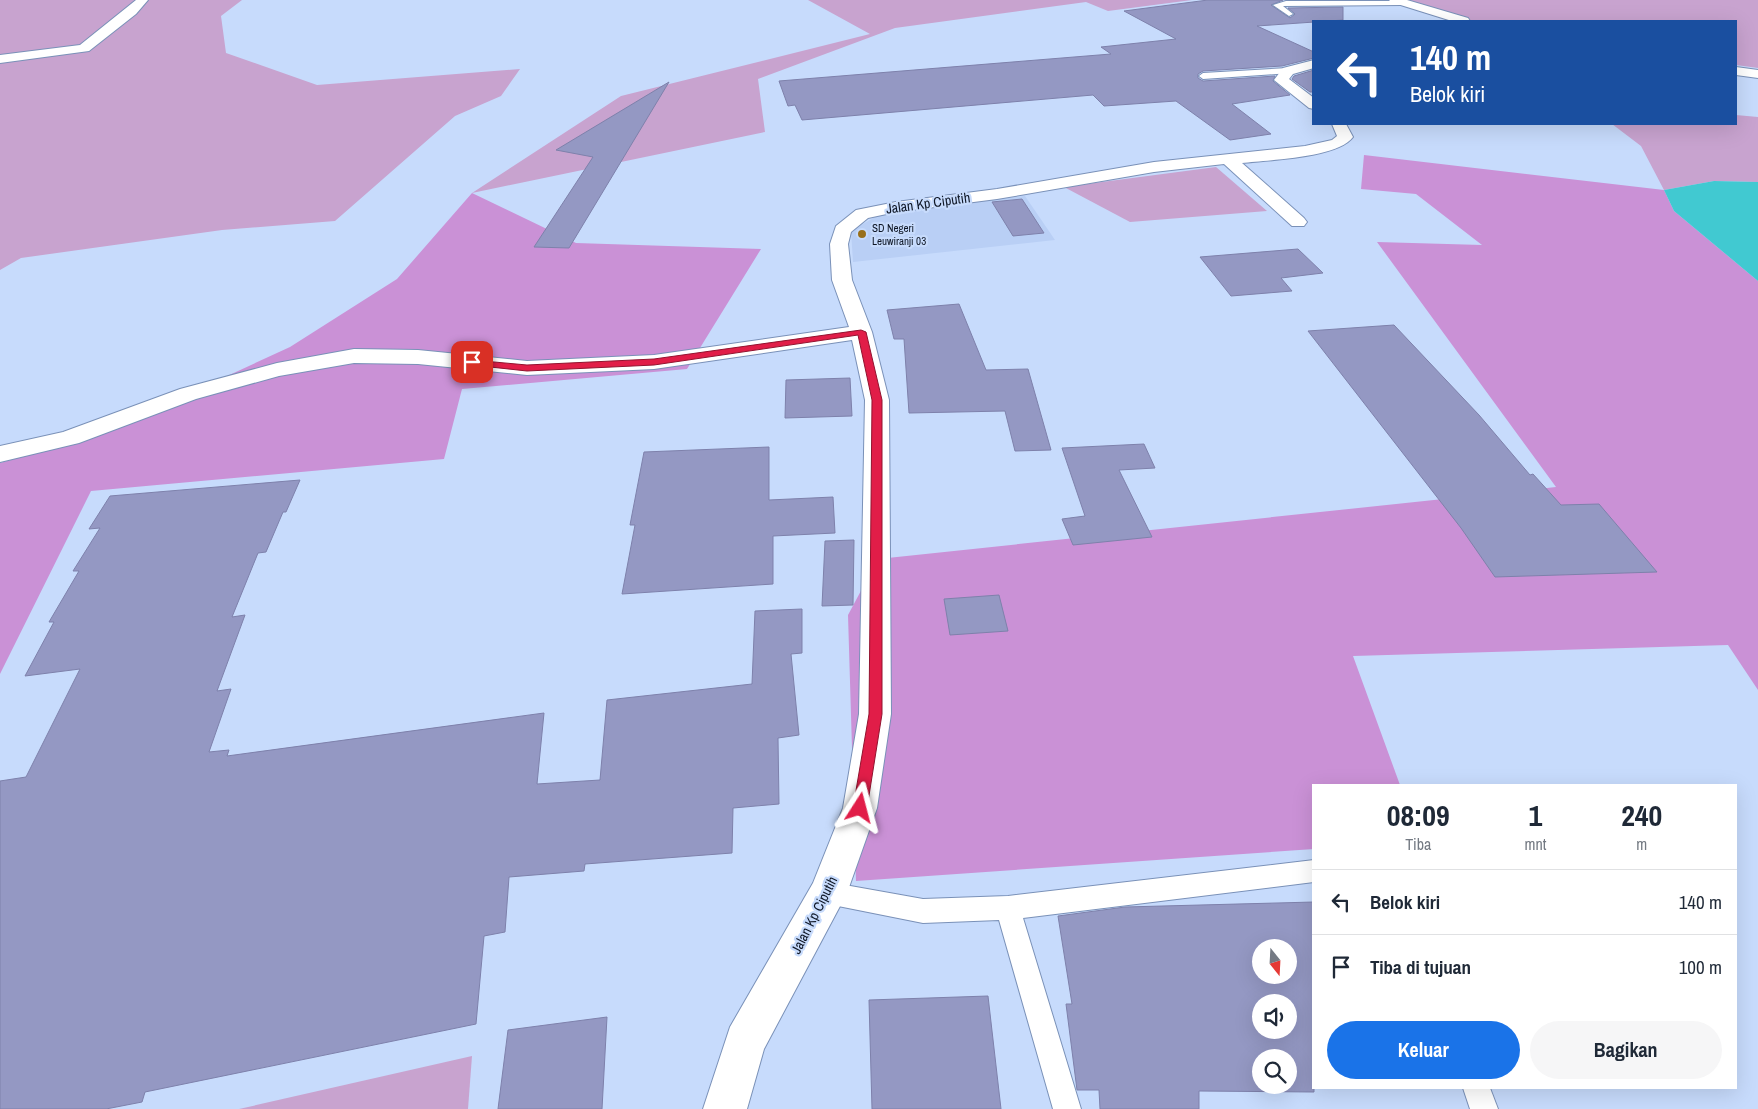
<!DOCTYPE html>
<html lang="id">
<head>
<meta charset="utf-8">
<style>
  body { margin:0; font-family:"Archivo Narrow",sans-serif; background:#f6f6f7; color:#1f2937; height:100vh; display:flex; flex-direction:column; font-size:19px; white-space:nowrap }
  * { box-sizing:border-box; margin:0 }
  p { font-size:16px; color:#747a83 }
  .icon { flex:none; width:28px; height:28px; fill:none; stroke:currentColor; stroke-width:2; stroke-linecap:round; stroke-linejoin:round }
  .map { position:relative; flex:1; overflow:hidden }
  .side { position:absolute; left:1312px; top:784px; width:425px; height:305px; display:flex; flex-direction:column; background:#fff; border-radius:0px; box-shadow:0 5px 20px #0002 }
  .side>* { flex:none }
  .guide { position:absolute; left:1312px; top:20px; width:425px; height:105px; border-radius:0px; box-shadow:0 5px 20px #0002; background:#1a4fa0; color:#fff; overflow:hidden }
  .needle { width:32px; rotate:162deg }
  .tools { position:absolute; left:1252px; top:939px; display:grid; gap:10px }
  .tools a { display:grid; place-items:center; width:45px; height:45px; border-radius:50%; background:#fff; box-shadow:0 5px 20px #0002; font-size:25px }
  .pin { position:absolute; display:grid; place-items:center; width:42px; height:42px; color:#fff; margin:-21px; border-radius:10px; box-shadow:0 2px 8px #0006 }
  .me { position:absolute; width:55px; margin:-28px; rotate:9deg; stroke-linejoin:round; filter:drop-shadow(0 0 4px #0008) }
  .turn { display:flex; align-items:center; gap:18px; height:105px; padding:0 15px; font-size:22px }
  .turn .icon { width:65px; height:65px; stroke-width:2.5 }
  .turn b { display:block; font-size:35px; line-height:42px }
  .eta { display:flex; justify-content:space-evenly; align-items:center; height:85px; text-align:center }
  .eta b { font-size:30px; font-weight:800; line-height:35px }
  .action { display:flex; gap:10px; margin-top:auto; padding:10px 15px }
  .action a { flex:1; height:58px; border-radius:30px; background:#1a73e8; color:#fff; font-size:20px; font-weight:800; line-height:58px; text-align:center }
  .action a+a { background:#f6f6f7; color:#1f2937 }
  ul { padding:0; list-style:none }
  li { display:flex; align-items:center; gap:15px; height:65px; padding:0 15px; border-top:1px solid #e0e1e3 }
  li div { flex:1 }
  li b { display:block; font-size:19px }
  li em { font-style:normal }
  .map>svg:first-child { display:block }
  .built { fill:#b9cff5 }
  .green { fill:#c8a3cf }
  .forest { fill:#ca91d6 }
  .water { fill:#41c9d1 }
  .building { fill:#9498c3; stroke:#7e81ab; fill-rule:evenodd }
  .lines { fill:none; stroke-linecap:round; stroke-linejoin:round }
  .service-casing { stroke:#7a91b8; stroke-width:2 }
  .minor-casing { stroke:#7a91b8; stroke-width:2 }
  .service { fill:#fff; fill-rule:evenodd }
  .minor { fill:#fff; fill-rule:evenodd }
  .route { fill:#e11d48; stroke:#92132f }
  .poi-dot { fill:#986f1b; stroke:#c7dbfc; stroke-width:2 }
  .labels { text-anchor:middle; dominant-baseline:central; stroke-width:4.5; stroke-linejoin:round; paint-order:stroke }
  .far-poi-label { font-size:11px; fill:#0e1625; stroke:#c7dbfc; text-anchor:start }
  .street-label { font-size:14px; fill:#0e1625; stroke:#c7dbfc }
</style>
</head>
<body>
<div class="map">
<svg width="1758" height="1109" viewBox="0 0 1758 1109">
  <rect width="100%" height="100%" fill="#c7dbfc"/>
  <polygon class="built" points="1025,196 1055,240 853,262 851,231 880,214"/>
  <g class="green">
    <polygon points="0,0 242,0 221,16 226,53 317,85 520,69 501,96 455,116 335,221 222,230 21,258 0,270"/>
    <polygon points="808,0 1192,0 1108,11 1086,2 895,28 758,79 765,132 472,193 621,96 870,34"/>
    <polygon points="1385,0 1758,0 1758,68 1736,65 1736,21 1450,21"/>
    <polygon points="1736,115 1758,117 1758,182 1714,181 1664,190 1641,146 1612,124 1736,124"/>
    <polygon points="1216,167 1267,211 1130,222 1064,187"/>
    <polygon points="472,1056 468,1109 239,1109"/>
  </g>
  <g class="forest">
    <polygon points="1364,155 1664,190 1674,211 1758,281 1758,690 1728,645 1353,656 1400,785 1314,785 1314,849 856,881 848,615 878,559 1556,487 1377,242 1482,245 1416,194 1361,189"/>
    <polygon points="472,193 576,243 761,249 687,369 462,389 444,459 91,491 0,674 0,463 101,434 290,347 397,279"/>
  </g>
  <polygon class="water" points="1714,181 1758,182 1758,281 1674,211 1664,190"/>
  <g class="building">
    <polygon points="1208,0 1283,0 1271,5 1290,18 1295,14 1288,8 1343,7 1343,20 1257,26 1314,52 1314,58 1282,66 1203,71 1198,74 1198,78 1203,81 1275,76 1273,81 1290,95 1232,104 1271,134 1230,140 1176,101 1104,106 1093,95 802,120 795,105 788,106 779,81 1111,54 1101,47 1176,39 1124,11"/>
    <polygon points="1314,70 1314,92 1310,92 1292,79 1294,76"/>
    <polygon points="669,82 569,248 534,247 593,157 556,150"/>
    <polygon points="1022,199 1044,233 1013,236 992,202"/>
    <polygon points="1298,249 1323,273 1281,278 1292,291 1231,296 1200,257"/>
    <polygon points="959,304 986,370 1028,369 1051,450 1015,451 1005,411 909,413 904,339 894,339 887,310"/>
    <polygon points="1394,325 1479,415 1530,475 1533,474 1561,505 1599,504 1657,572 1495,577 1461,528 1308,331"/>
    <polygon points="850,378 852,416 785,418 786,380"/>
    <polygon points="1144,444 1155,468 1119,470 1152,537 1073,545 1062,519 1085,516 1062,448"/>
    <polygon points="769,447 769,500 833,497 835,533 773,536 773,584 622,594 635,525 630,525 644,452"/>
    <polygon points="300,480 286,512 283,512 266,552 258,553 232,617 245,615 217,691 231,689 209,752 229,750 227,756 544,713 537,784 600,780 607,700 752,684 755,611 802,609 802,653 791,654 799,735 778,738 779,804 733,808 732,853 585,864 584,871 509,877 505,932 484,936 476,1024 145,1092 142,1102 106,1109 0,1109 0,781 26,777 80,669 25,676 54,622 49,622 79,571 73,571 100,528 89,529 110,496"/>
    <polygon points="854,540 853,605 822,606 825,541"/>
    <polygon points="999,595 1008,631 950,635 944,599"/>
    <path d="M1314,902V1092L1199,1091V1109H1100L1099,1090H1077L1066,1004H1072L1058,916L1125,907ZM1261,948H1289V975H1261ZM1261,1002H1289V1030H1261ZM1261,1058H1289V1085H1261Z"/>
    <polygon points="988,996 1001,1109 872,1109 869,1000"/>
    <polygon points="607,1017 602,1109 498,1109 508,1030"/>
  </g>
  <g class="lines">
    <defs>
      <g id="service">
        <polygon points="1286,1 1402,1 1406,3 1402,5 1283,6 1293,14 1289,16 1273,5"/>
        <polygon points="1288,68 1291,69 1291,73 1203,79 1199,76 1203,73"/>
        <polygon points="1314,860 1314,882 1023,918 1081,1109 1053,1109 999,920 923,923 828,904 820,901 816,893 820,885 828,882 923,899 1008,896"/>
        <polygon points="1463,1088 1490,1088 1498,1109 1470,1109"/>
      </g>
      <g id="minor">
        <polygon points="136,0 148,0 136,14 89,51 0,63 0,55 80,45"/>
        <polygon points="1389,0 1407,0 1468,18 1470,21 1452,21 1391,2"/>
        <polygon points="1314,60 1314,68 1293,74 1289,79 1314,98 1314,109 1309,108 1274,80 1283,68"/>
        <polygon points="1736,67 1758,70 1758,78 1736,75"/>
        <path d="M1332,124H1346L1353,137C1338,158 1267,160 1242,163L1304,218L1307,222L1304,226H1292L1224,164L1154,172L997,199L896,212L868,218L851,232L848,244L852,280L872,332L889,400L891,714L877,808L847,893L764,1049L747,1109H703L730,1027L813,883L843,808L859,714L865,400L852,340L654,369L527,375L418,364L354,363L279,376L196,399L79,443L0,462V446L63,432L180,389L277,363L354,349L418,350L527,361L654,355L849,327L832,280L830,244L836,226L856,210L896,202L997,189L1154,162L1305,146L1332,140L1337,136Z"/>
      </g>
    </defs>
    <use href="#service" class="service-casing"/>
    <use href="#minor" class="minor-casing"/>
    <use href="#service" class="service"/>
    <use href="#minor" class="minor"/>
  </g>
  <polygon class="route" points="861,330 866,332 882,400 882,714 867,808 865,812 860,814 855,812 853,808 869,714 872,400 858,335 654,365 527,371 472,365 468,362 472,360 527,365 654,359"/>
  <circle class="poi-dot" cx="862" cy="234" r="5"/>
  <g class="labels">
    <g class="far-poi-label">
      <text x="872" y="228">SD Negeri<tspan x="872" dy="13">Leuwiranji 03</tspan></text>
    </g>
    <g class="street-label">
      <text transform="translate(928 203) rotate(-8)">Jalan Kp Ciputih</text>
      <text transform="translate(814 915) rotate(-63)">Jalan Kp Ciputih</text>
    </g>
  </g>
</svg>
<div class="tools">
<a><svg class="needle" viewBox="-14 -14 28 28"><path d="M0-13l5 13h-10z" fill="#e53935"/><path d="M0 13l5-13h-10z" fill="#747a83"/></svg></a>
<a><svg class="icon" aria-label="sound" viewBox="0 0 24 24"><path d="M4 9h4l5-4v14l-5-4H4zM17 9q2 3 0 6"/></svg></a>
<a><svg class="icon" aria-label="search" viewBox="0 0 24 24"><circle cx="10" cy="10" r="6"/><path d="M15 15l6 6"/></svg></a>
</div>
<div class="pin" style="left:472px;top:362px;background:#d93025"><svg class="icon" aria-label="arrive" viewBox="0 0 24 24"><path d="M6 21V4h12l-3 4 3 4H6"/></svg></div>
<svg class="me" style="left:860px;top:808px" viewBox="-20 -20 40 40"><path d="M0-17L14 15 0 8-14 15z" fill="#e11d48" stroke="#fff" stroke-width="4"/></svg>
<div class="guide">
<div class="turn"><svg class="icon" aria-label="left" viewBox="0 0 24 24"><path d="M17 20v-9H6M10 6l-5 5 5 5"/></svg><div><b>140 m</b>Belok kiri</div></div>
</div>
<section class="side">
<div class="eta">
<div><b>08:09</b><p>Tiba</p></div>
<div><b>1</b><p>mnt</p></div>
<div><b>240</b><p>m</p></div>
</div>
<ul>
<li><svg class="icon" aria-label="left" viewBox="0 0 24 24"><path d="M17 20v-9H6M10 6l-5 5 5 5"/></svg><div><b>Belok kiri</b></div><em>140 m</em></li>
<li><svg class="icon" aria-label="arrive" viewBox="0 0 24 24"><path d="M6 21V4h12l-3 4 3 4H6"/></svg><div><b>Tiba di tujuan</b></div><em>100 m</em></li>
</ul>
<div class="action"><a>Keluar</a><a>Bagikan</a></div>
</section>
</div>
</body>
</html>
